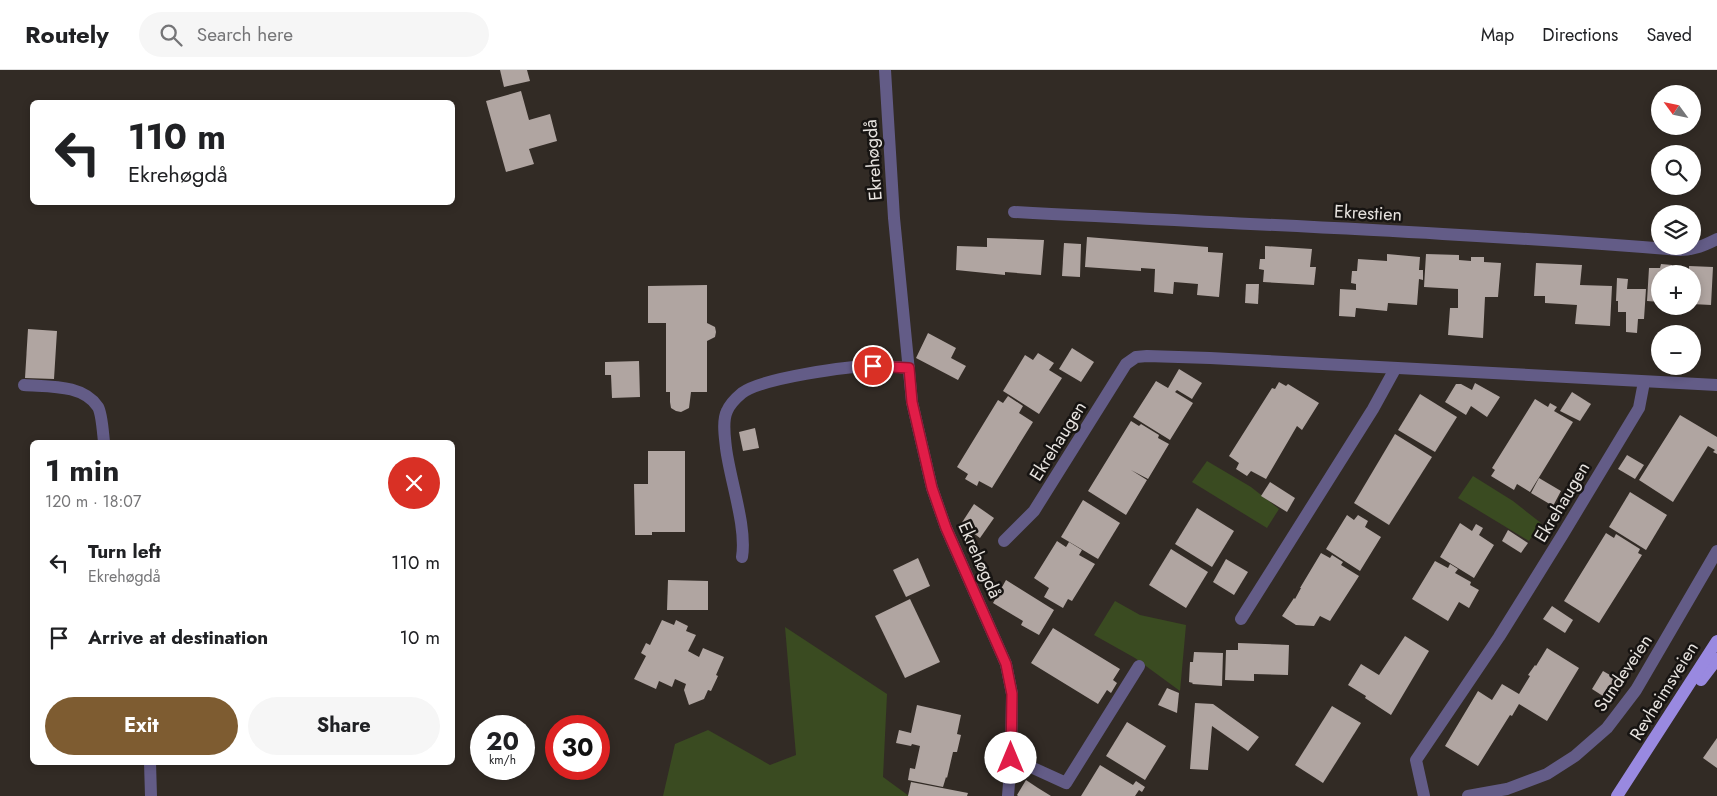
<!DOCTYPE html>
<html lang="en">
<head>
<meta charset="utf-8">
<style>
  body { margin:0; font-family:Jost,sans-serif; background:#f6f6f6; color:#202124; height:100vh; display:flex; flex-direction:column; font-size:19px; white-space:nowrap }
  * { box-sizing:border-box; margin:0 }
  p { font-size:16px; color:#757577 }
  .icon { flex:none; width:28px; height:28px; fill:none; stroke:currentColor; stroke-width:2; stroke-linecap:round; stroke-linejoin:round }
  .map { position:relative; flex:1; overflow:hidden }
  .details { position:absolute; left:30px; top:370px; width:425px; height:325px; display:flex; flex-direction:column; background:#fff; border-radius:8px; box-shadow:0 2px 8px #0003 }
  .details>* { flex:none }
  .banner { position:absolute; left:30px; top:30px; width:425px; height:105px; border-radius:8px; box-shadow:0 2px 8px #0003; background:#fff; color:#202124; overflow:hidden }
  .needle { width:32px; rotate:303deg }
  .tools { position:absolute; left:1651px; top:15px; display:grid; gap:10px }
  .tools a { display:grid; place-items:center; width:50px; height:50px; border-radius:50%; background:#fff; box-shadow:0 2px 8px #0003; font-size:25px }
  .speed { position:absolute; left:470px; top:645px; display:flex; gap:10px; font-size:25px; font-weight:700; text-align:center }
  .speed>* { display:grid; place-content:center; width:65px; height:65px; border-radius:50%; background:#fff; box-shadow:0 2px 8px #0003; line-height:1 }
  .speed small { font-size:12px; font-weight:400 }
  .speed .limit { border:8px solid #d22; background:#fff; color:#111 }
  .pin { position:absolute; display:grid; place-items:center; width:42px; height:42px; color:#fff; margin:-21px; border:2px solid #fff; border-radius:50%; box-shadow:0 1px 5px #0007 }
  .me { position:absolute; width:55px; margin:-28px; rotate:0deg; stroke-linejoin:round; filter:drop-shadow(0 0 4px #0008) }
  .turn { display:flex; align-items:center; gap:18px; height:105px; padding:0 15px; font-size:22px }
  .turn .icon { width:65px; height:65px; stroke-width:2.5 }
  .turn b { display:block; font-size:35px; line-height:42px }
  .round { display:grid; place-items:center; flex:none; width:52px; height:52px; border-radius:26px; background:#f6f6f6 }
  .headline { display:flex; align-items:center; justify-content:space-between; height:85px; padding:0 15px }
  h1 { font-size:30px; font-weight:700; line-height:38px }
  .primary-button { display:flex; gap:10px; margin-top:auto; padding:10px 15px }
  .primary-button a { flex:1; height:58px; border-radius:30px; background:#7e5c31; color:#fff; font-size:20px; font-weight:700; line-height:58px; text-align:center }
  .primary-button a+a { background:#f6f6f6; color:#202124 }
  ul { padding:0; list-style:none }
  li { display:flex; align-items:center; gap:15px; height:75px; padding:0 15px }
  li div { flex:1 }
  li b { display:block; font-size:19px }
  li em { font-style:normal }
  header { display:flex; align-items:center; gap:30px; box-sizing:border-box; height:70px; padding:0 25px; background:#fff; border-bottom:1px solid #e0e0e0 }
  header strong { font-size:24px }
  nav { display:flex; gap:28px; margin-inline-start:auto; font-size:18px }
  .search { width:350px; height:45px; background:#f6f6f6; display:flex; align-items:center; gap:12px; box-sizing:border-box; padding:0 18px; border-radius:28px; color:#757577; font-size:19px }
  .map>svg:first-child { display:block }
  .green { fill:#3a4b21 }
  .building { fill:#b0a5a1 }
  .lines { fill:none; stroke-linecap:round; stroke-linejoin:round }
  .minor { stroke:#635c87; stroke-width:12 }
  .major { stroke:#9989e0; stroke-width:12 }
  .route-casing { stroke:#92132f; stroke-width:12 }
  .route { stroke:#e11d48; stroke-width:9 }
  .labels { text-anchor:middle; dominant-baseline:central; stroke-width:5; stroke-linejoin:round; paint-order:stroke }
  .street-label { font-size:18px; fill:#e7e3df; stroke:#171412 }
</style>
</head>
<body>
<header>
<strong>Routely</strong>
<div class="search"><svg class="icon" aria-label="search" viewBox="0 0 24 24"><circle cx="10" cy="10" r="6"/><path d="M15 15l6 6"/></svg>Search here</div>
<nav><a>Map</a><a>Directions</a><a>Saved</a></nav>
</header>
<div class="map">
<svg width="1717" height="726" viewBox="0 0 1717 726">
  <rect width="100%" height="100%" fill="#322b25"/>
  <g class="green">
    <polygon points="1207,391 1251,417 1279,439 1267,458 1192,412"/>
    <polygon points="1473,406 1513,431 1541,453 1529,471 1458,428"/>
    <polygon points="1115,531 1140,545 1186,555 1180,621 1135,588 1094,565"/>
    <polygon points="785,557 887,624 883,707 909,726 663,726 675,674 708,660 770,695 796,685"/>
  </g>
  <g class="building">
    <polygon points="500,0 527,0 530,11 504,17"/>
    <polygon points="521,21 529,50 550,44 557,71 529,79 534,94 506,102 486,31"/>
    <polygon points="1087,167 1208,177 1208,182 1223,183 1219,227 1197,225 1198,214 1174,212 1173,224 1154,222 1155,199 1141,198 1141,201 1085,197"/>
    <polygon points="987,168 1044,170 1041,205 1005,202 1005,205 956,200 957,176 987,177"/>
    <polygon points="1064,173 1081,174 1080,207 1062,206"/>
    <polygon points="1265,176 1312,179 1310,197 1316,197 1314,215 1263,212 1264,200 1259,199 1260,189 1265,189"/>
    <polygon points="1387,184 1420,187 1419,200 1423,200 1423,210 1419,209 1417,235 1388,233 1387,241 1356,238 1355,247 1339,246 1340,219 1356,220 1356,214 1351,213 1352,201 1357,201 1358,189 1387,191"/>
    <polygon points="1426,184 1459,185 1459,190 1471,191 1471,187 1484,187 1484,192 1501,193 1498,227 1485,227 1483,268 1448,265 1450,238 1458,238 1458,219 1424,217"/>
    <polygon points="1536,193 1582,195 1580,215 1612,216 1610,256 1575,254 1577,235 1545,233 1545,226 1534,226"/>
    <polygon points="1661,194 1672,195 1671,204 1660,204 1660,232 1647,231 1649,198 1660,198"/>
    <polygon points="1689,196 1713,197 1711,235 1692,234 1692,204 1689,204"/>
    <polygon points="1617,208 1628,209 1627,219 1646,219 1644,249 1638,249 1637,263 1626,262 1626,242 1618,242 1618,231 1616,231"/>
    <polygon points="1246,214 1259,214 1258,234 1245,233"/>
    <polygon points="707,215 707,253 715,257 716,262 715,267 707,271 707,322 691,322 689,338 681,342 676,341 671,338 670,332 670,322 666,322 666,253 648,253 648,216"/>
    <polygon points="28,259 57,261 54,309 25,308"/>
    <polygon points="928,263 956,278 951,288 966,296 958,310 916,288"/>
    <polygon points="1072,278 1094,292 1081,312 1059,299"/>
    <polygon points="1038,283 1054,293 1049,300 1062,308 1039,344 1003,321 1025,285 1033,290"/>
    <polygon points="639,291 640,327 612,328 611,305 605,305 605,292"/>
    <polygon points="1179,299 1202,313 1192,329 1177,320 1175,322 1193,333 1170,370 1133,347 1156,311 1168,318"/>
    <polygon points="1279,312 1286,316 1288,314 1319,333 1302,360 1297,356 1266,409 1251,401 1247,406 1236,399 1239,393 1229,386 1272,318 1275,319"/>
    <polygon points="1475,313 1500,327 1487,347 1471,336 1466,345 1445,332 1456,314 1461,314 1472,320"/>
    <polygon points="1572,322 1591,334 1580,351 1560,341"/>
    <polygon points="1420,324 1457,347 1435,382 1398,360"/>
    <polygon points="1008,326 1023,336 1019,343 1033,352 992,418 979,411 977,416 965,409 968,404 957,397 998,330 1003,333"/>
    <polygon points="1535,329 1548,337 1550,333 1557,337 1554,341 1573,352 1530,422 1517,414 1514,420 1491,406 1495,400 1492,398"/>
    <polygon points="1680,345 1717,367 1717,384 1713,382 1715,380 1708,376 1673,432 1639,410"/>
    <polygon points="1131,351 1139,356 1141,354 1159,365 1158,368 1169,374 1148,409 1131,400 1147,410 1126,445 1088,421"/>
    <polygon points="755,358 759,378 743,381 739,362"/>
    <polygon points="1395,364 1432,387 1389,455 1354,433"/>
    <polygon points="648,381 685,381 685,462 652,462 652,465 635,465 634,414 648,414"/>
    <polygon points="1627,385 1644,395 1635,409 1618,399"/>
    <polygon points="1539,408 1561,421 1553,436 1531,423"/>
    <polygon points="1270,412 1295,428 1287,442 1261,426"/>
    <polygon points="1630,422 1667,445 1646,480 1609,457"/>
    <polygon points="1083,430 1120,453 1098,489 1061,467"/>
    <polygon points="974,434 994,448 980,468 961,454"/>
    <polygon points="1197,438 1234,461 1212,497 1175,474"/>
    <polygon points="1347,445 1354,450 1358,445 1368,451 1365,457 1381,467 1360,501 1326,479"/>
    <polygon points="1460,453 1472,461 1476,454 1483,458 1479,465 1494,475 1474,508 1440,487"/>
    <polygon points="1508,460 1528,473 1521,483 1502,471"/>
    <polygon points="1606,463 1614,468 1616,464 1640,479 1638,483 1642,485 1599,553 1564,531"/>
    <polygon points="1057,471 1066,477 1069,472 1082,480 1079,485 1095,494 1072,531 1068,529 1063,538 1044,527 1049,518 1034,508"/>
    <polygon points="1171,479 1208,502 1186,538 1149,515"/>
    <polygon points="1321,483 1330,488 1332,485 1343,492 1341,495 1359,506 1330,551 1320,546 1314,556 1296,555 1282,546 1294,528 1295,529 1301,518 1300,518"/>
    <polygon points="918,488 930,516 906,527 893,500"/>
    <polygon points="1226,489 1248,502 1234,525 1213,512"/>
    <polygon points="1435,491 1448,498 1450,494 1458,499 1455,503 1471,512 1470,515 1479,520 1469,538 1459,532 1448,551 1412,529"/>
    <polygon points="668,510 708,511 708,540 667,540"/>
    <polygon points="1006,510 1054,540 1039,565 1021,555 1023,551 993,533"/>
    <polygon points="910,529 940,592 905,608 875,546"/>
    <polygon points="1552,536 1573,550 1565,563 1543,549"/>
    <polygon points="662,550 674,555 676,550 688,556 686,561 696,565 688,581 699,587 703,578 724,587 716,605 718,606 711,621 708,620 704,629 689,635 684,620 686,614 675,609 672,617 659,611 656,619 634,609 646,586 641,583 646,573 650,575"/>
    <polygon points="1053,558 1120,599 1113,610 1117,613 1111,623 1107,620 1098,634 1031,593"/>
    <polygon points="1405,566 1429,581 1391,645 1365,628 1366,626 1348,615 1361,594 1379,605"/>
    <polygon points="1238,573 1289,575 1288,605 1254,604 1254,611 1225,610 1226,580 1238,580"/>
    <polygon points="1547,578 1579,598 1547,651 1519,634 1512,646 1510,645 1478,696 1445,676 1478,621 1492,630 1502,614 1519,624 1530,606 1528,605 1535,595 1536,596"/>
    <polygon points="1194,582 1223,583 1222,616 1192,614 1193,613 1189,612 1190,592 1193,592"/>
    <polygon points="1603,601 1617,609 1606,628 1592,619"/>
    <polygon points="1167,618 1179,623 1177,643 1158,635"/>
    <polygon points="1195,633 1213,634 1259,667 1248,681 1212,656 1208,700 1190,699"/>
    <polygon points="917,635 961,645 957,664 961,665 957,682 953,682 947,708 946,707 943,717 908,710 910,698 915,699 920,676 912,674 911,676 896,673 899,660 911,663"/>
    <polygon points="1332,636 1361,653 1323,713 1295,695"/>
    <polygon points="1127,652 1166,676 1145,710 1106,686"/>
    <polygon points="1717,668 1717,698 1703,688"/>
    <polygon points="1100,695 1133,715 1136,711 1145,717 1142,722 1139,720 1135,726 1081,726"/>
    <polygon points="1026,710 1038,718 1051,726 1018,726 1017,725"/>
    <polygon points="911,712 968,723 967,726 908,726"/>
  </g>
  <g class="lines">
    <g class="minor">
      <polyline points="885,0 894,148 912,332 932,418 946,458 1006,594 1012,624 1011,688 1008,726"/>
      <path d="M1014,142C1236,154 1459,162 1680,180C1694,180 1705,175 1717,169"/>
      <path d="M24,315C49,317 83,314 98,337C102,344 103,364 104,372"/>
      <polyline points="1004,471 1034,441 1126,294 1136,287 1147,286 1210,288 1717,315"/>
      <path d="M742,487C747,457 730,410 726,378C725,368 722,351 727,341C730,334 736,328 742,323C762,308 848,296 875,296C886,296 898,297 909,298"/>
      <polyline points="1241,549 1373,339 1395,299"/>
      <polyline points="1011,688 1066,713 1139,596"/>
      <polyline points="150,692 151,726"/>
      <polyline points="1424,726 1416,690 1499,567 1563,464 1639,338 1644,312"/>
      <polyline points="1468,726 1507,719 1547,704 1575,686 1607,658 1636,620 1717,481"/>
    </g>
    <g class="major">
      <polyline points="1701,610 1717,589"/>
      <polyline points="1617,726 1717,571"/>
    </g>
  </g>
  <g class="lines">
    <defs>
      <polyline id="route" points="873,296 909,298 912,332 932,418 946,458 1006,594 1012,624 1011,688"/>
    </defs>
    <use href="#route" class="route-casing"/>
    <use href="#route" class="route"/>
  </g>
  <g class="labels">
    <g class="street-label">
      <text transform="translate(873 90) rotate(-94)">Ekrehøgdå</text>
      <text transform="translate(1368 143) rotate(3)">Ekrestien</text>
      <text transform="translate(1058 371) rotate(-58)">Ekrehaugen</text>
      <text transform="translate(1562 432) rotate(-59)">Ekrehaugen</text>
      <text transform="translate(980 490) rotate(66)">Ekrehøgdå</text>
      <text transform="translate(1623 603) rotate(-56)">Sundeveien</text>
      <text transform="translate(1664 621) rotate(-58)">Revheimsveien</text>
    </g>
  </g>
</svg>
<div class="tools">
<a><svg class="needle" viewBox="-14 -14 28 28"><path d="M0-13l5 13h-10z" fill="#e53935"/><path d="M0 13l5-13h-10z" fill="#757577"/></svg></a>
<a><svg class="icon" aria-label="search" viewBox="0 0 24 24"><circle cx="10" cy="10" r="6"/><path d="M15 15l6 6"/></svg></a>
<a><svg class="icon" aria-label="layers" viewBox="0 0 24 24"><path d="M12 4l9 5-9 5-9-5zM3 14l9 5 9-5"/></svg></a>
<a>+</a>
<a>−</a>
</div>
<div class="speed"><div>20<small>km/h</small></div><div class="limit">30</div></div>
<div class="pin" style="left:873px;top:296px;background:#d93025"><svg class="icon" aria-label="arrive" viewBox="0 0 24 24"><path d="M6 21V4h12l-3 4 3 4H6"/></svg></div>
<svg class="me" style="left:1011px;top:688px" viewBox="-20 -20 40 40"><circle r="19" fill="#fff"/><path d="M0-13L10 11 0 6-10 11z" fill="#e11d48"/></svg>
<div class="banner">
<div class="turn"><svg class="icon" aria-label="left" viewBox="0 0 24 24"><path d="M17 20v-9H6M10 6l-5 5 5 5"/></svg><div><b>110 m</b>Ekrehøgdå</div></div>
</div>
<section class="details">
<div class="headline"><div><h1>1 min</h1><p>120 m · 18:07</p></div><a class="round" style="background:#d93025;color:#fff"><svg class="icon" aria-label="close" viewBox="0 0 24 24"><path d="M6 6l12 12M18 6L6 18"/></svg></a></div>
<ul>
<li><svg class="icon" aria-label="left" viewBox="0 0 24 24"><path d="M17 20v-9H6M10 6l-5 5 5 5"/></svg><div><b>Turn left</b><p>Ekrehøgdå</p></div><em>110 m</em></li>
<li><svg class="icon" aria-label="arrive" viewBox="0 0 24 24"><path d="M6 21V4h12l-3 4 3 4H6"/></svg><div><b>Arrive at destination</b></div><em>10 m</em></li>
</ul>
<div class="primary-button"><a>Exit</a><a>Share</a></div>
</section>
</div>
</body>
</html>
